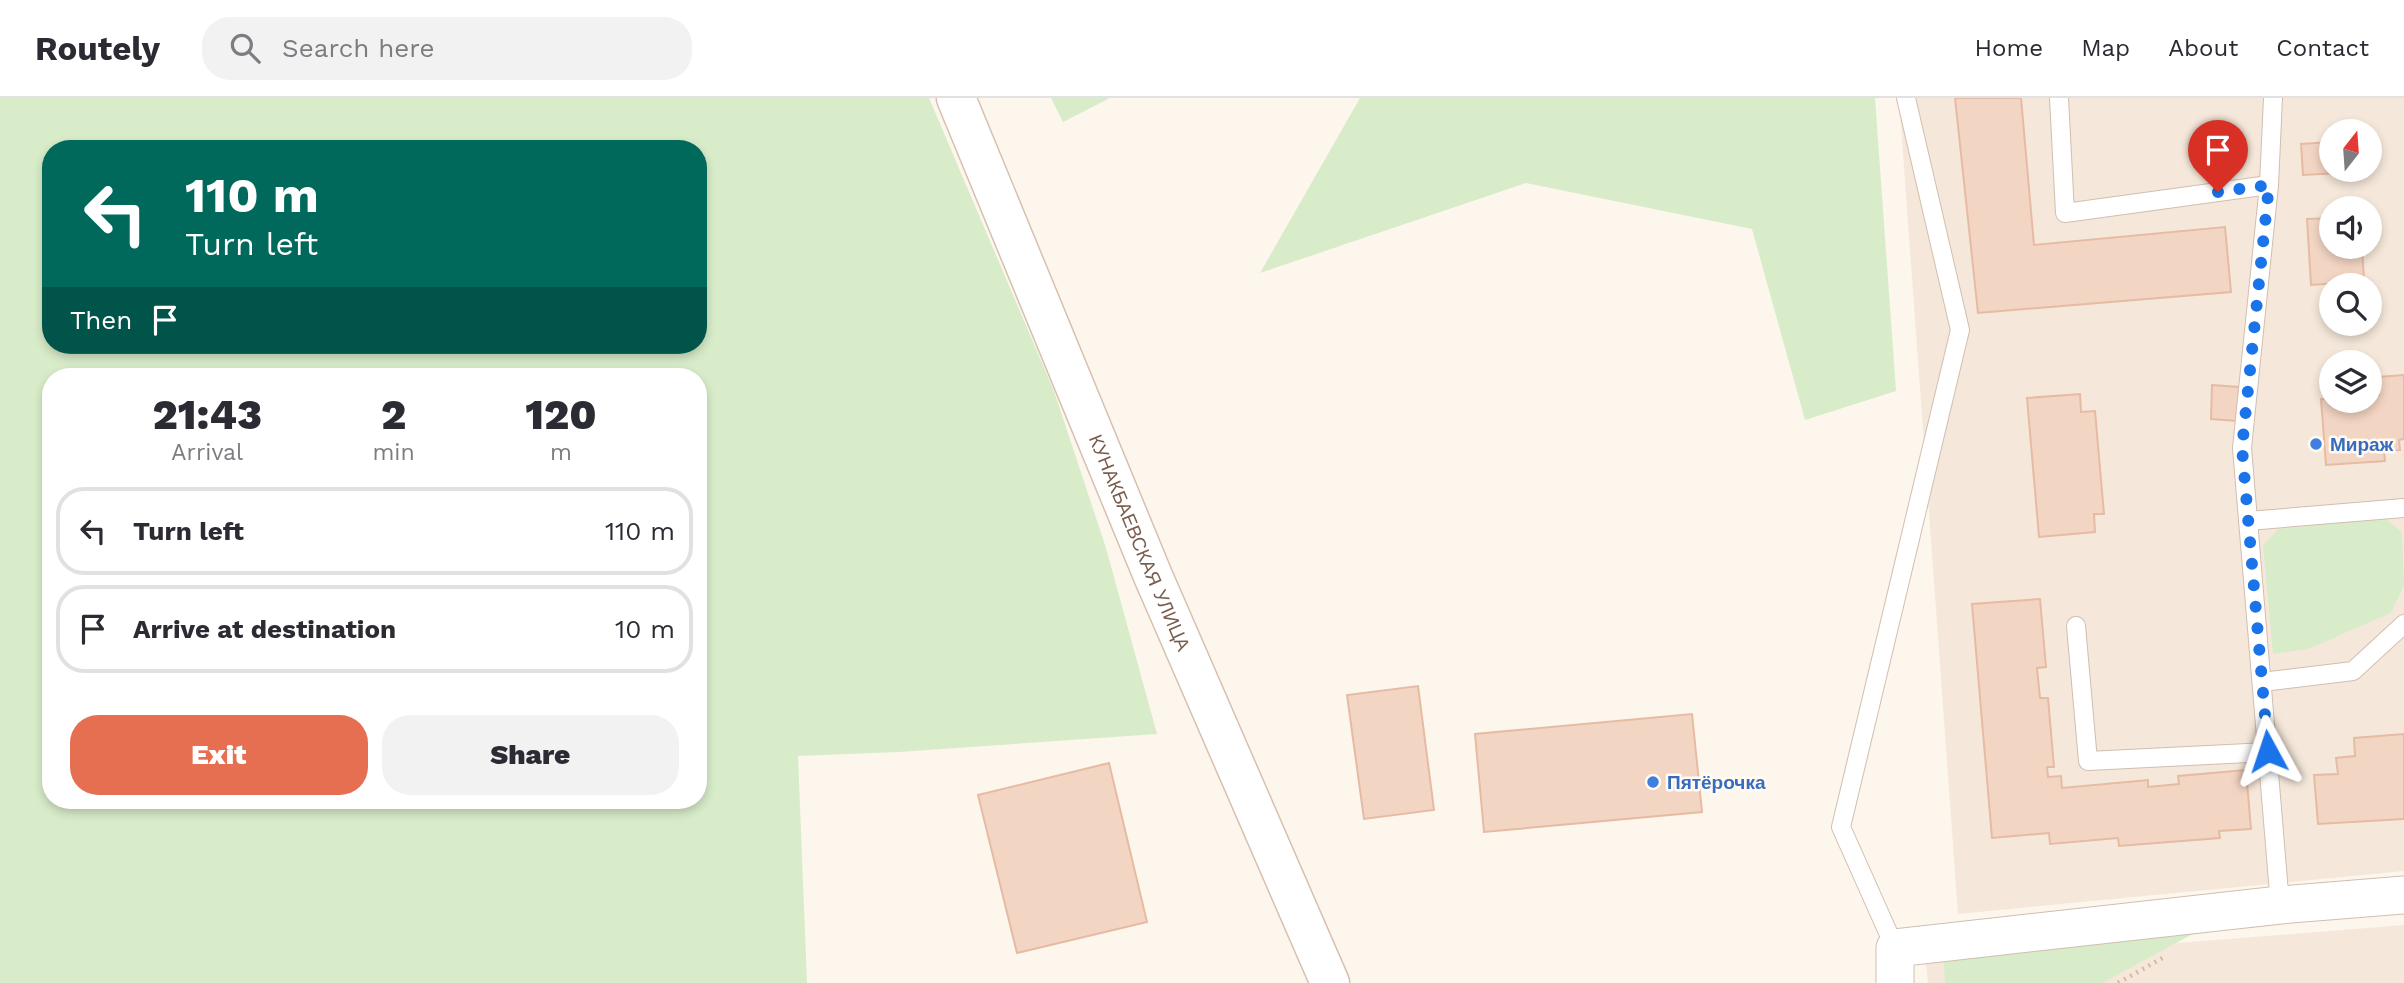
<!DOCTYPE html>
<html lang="en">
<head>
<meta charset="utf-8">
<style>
  body { margin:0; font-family:"Work Sans",sans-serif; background:#f2f2f3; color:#2b2b33; height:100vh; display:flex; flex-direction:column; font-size:26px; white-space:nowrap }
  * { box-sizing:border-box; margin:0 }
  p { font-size:23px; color:#7c7c81 }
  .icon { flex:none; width:38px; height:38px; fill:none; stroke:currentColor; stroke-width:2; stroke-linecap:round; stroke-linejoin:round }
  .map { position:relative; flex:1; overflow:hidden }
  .drawer { position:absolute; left:42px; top:270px; width:665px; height:441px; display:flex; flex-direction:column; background:#fff; border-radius:28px; box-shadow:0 4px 10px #0003 }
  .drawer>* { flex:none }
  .top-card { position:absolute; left:42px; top:42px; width:665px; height:214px; border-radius:28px; box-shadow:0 4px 10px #0003; background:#00695c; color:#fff; overflow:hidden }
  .needle { width:46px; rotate:17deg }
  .buttons { position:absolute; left:2319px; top:21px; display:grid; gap:14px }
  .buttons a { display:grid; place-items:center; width:63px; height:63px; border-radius:50%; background:#fff; box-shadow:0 4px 10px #0003; font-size:35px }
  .pin { position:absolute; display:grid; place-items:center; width:60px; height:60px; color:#fff; margin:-72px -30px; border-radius:50% 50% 50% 0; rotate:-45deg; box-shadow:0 0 7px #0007 }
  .pin .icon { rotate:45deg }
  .me { position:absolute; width:77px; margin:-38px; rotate:355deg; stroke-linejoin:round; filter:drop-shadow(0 0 5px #0008) }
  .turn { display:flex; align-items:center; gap:24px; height:147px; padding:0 28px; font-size:32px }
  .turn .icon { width:91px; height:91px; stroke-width:2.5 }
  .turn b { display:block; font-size:49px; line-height:60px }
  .then { display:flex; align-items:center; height:66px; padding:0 28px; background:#0003; gap:14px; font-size:26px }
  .eta { display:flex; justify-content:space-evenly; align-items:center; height:119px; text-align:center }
  .eta b { font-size:42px; font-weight:800; line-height:49px }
  .cta { display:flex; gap:14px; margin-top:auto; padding:14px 28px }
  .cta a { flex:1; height:80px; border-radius:28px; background:#e76f51; color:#fff; font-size:28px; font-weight:800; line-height:80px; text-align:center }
  .cta a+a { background:#f2f2f3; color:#2b2b33 }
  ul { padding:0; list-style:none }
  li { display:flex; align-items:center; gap:21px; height:88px; margin:0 14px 10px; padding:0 14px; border:4px solid #e1e1e2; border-radius:28px }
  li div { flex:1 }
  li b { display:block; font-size:26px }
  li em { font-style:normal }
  header { display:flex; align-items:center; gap:42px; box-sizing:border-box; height:98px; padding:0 35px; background:#fff; border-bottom:2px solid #e1e1e2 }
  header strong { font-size:33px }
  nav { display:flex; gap:38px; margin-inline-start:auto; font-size:24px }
  .search { width:490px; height:63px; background:#f2f2f3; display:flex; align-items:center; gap:18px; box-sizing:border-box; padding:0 24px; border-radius:28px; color:#7c7c81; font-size:26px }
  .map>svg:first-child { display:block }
  .residential { fill:#f5e8da; fill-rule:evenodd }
  .green { fill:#d8ecc9; fill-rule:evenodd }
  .building { fill:#f3d5c3; stroke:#e6bba3; stroke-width:2 }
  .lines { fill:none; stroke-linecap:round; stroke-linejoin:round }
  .service-casing { stroke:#d1beb0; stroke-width:20 }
  .minor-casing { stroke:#d1beb0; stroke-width:39 }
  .secondary-casing { stroke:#d6c0b0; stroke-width:41 }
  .path { stroke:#d9b8a5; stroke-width:4.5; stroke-dasharray:2 5; stroke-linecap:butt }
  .service { stroke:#fff; stroke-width:18 }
  .minor { stroke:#fff; stroke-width:37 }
  .secondary { stroke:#fff; stroke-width:38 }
  .route { stroke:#1a73e8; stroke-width:12; stroke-dasharray:0 21.6 }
  .shop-dot { fill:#3f7fe0; stroke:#fffaf3; stroke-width:2.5 }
  .labels { text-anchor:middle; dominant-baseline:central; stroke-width:5; stroke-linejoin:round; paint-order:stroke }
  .shop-label { font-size:19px; font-weight:bold; fill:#366cbe; stroke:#fffaf3; text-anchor:start }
  .street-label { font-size:19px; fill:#7a5c4d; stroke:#fffaf3 }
</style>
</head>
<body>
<header>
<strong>Routely</strong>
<div class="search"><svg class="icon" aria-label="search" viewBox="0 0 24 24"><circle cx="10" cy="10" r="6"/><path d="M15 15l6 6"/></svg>Search here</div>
<nav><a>Home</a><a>Map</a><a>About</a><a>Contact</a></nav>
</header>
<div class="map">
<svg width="2404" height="885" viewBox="0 0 2404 885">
  <rect width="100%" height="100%" fill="#fdf6ec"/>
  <g class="residential">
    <path d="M1899,0H2404V773L1958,816ZM2331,33H2370V72H2331ZM2331,110H2370V149H2331ZM2331,187H2370V226H2331ZM2331,264H2370V303H2331Z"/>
    <polygon points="2404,827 2404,885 1928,885 1926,865"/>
  </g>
  <g class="green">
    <path d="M0,0H929L1054,293L1106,450L1157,636L899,654L798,658L807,885H0ZM51,51H698V247H51ZM698,278V702H51V278Z"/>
    <polygon points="1051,0 1108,0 1108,1 1063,24"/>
    <polygon points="1360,0 1875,0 1896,293 1805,322 1752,131 1526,85 1260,175"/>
    <polygon points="2384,420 2402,434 2404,487 2391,515 2308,551 2273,556 2263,447 2278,431"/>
    <polygon points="2206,829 2102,885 1945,885 1943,849"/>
  </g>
  <g class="building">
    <polygon points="1955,0 2021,0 2034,147 2225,129 2231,194 1978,215"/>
    <polygon points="2331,44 2331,72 2357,72 2357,74 2303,77 2301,46"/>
    <polygon points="2331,120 2331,149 2362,149 2364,183 2311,187 2307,121"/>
    <polygon points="2404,277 2404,341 2399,342 2400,352 2384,353 2385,363 2326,367 2321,301 2370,303 2370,298 2379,297 2378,279"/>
    <polygon points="2212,287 2239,289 2237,323 2211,321"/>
    <polygon points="2080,296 2081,314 2095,313 2104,416 2094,416 2095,434 2039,439 2027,300"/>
    <polygon points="2040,501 2046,569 2037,570 2040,600 2048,600 2054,669 2047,669 2048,679 2061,678 2062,690 2148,682 2148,689 2179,686 2178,678 2246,672 2251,731 2219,733 2220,740 2119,748 2118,740 2050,746 2049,735 1992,740 1972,506"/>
    <polygon points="1418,588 1434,712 1364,721 1347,597"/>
    <polygon points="1692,616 1702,714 1484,734 1475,636"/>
    <polygon points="2404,636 2404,721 2318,726 2314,677 2338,676 2336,660 2355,658 2354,640"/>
    <polygon points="1109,665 1147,824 1017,855 978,697"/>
  </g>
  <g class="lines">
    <defs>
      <g id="service">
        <polyline points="2059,0 2065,115 2269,87"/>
        <polyline points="2273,0 2269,87 2242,350 2280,807"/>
        <polyline points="2248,423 2404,410"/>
        <polyline points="2076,528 2088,663 2268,654"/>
        <polyline points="2262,584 2353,573 2404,526"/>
        <polyline points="1895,850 1841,729 1960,232 1906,0"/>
      </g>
      <polyline id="minor" points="1895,885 1895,850 2280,807 2404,797"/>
      <g id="secondary">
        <path id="s1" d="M956,0L1153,478L1330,885"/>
      </g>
    </defs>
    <use href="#service" class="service-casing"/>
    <use href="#minor" class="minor-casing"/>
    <use href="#secondary" class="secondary-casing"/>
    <polyline class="path" points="2118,885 2166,858"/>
    <use href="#service" class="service"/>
    <use href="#minor" class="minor"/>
    <use href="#secondary" class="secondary"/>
  </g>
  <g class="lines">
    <polyline class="route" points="2218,94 2269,87 2242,350 2268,653"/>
  </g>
  <g class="shop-dot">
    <circle cx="2316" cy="346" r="7"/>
    <circle cx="1653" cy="684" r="7"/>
  </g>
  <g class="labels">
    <g class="shop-label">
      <text x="2330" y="346">Мираж</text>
      <text x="1667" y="684">Пятёрочка</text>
    </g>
    <g class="street-label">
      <text stroke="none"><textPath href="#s1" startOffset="481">КУНАКБАЕВСКАЯ УЛИЦА</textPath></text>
    </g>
  </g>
</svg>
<div class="buttons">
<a><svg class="needle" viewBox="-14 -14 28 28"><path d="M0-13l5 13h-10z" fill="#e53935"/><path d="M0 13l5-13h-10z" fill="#7c7c81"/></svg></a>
<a><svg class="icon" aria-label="sound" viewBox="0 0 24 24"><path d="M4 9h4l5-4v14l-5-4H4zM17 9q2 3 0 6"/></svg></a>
<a><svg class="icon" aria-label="search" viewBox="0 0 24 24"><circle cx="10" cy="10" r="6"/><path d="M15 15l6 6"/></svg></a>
<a><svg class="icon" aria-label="layers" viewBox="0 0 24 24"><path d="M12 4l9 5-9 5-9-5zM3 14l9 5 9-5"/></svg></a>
</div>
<div class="pin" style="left:2218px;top:94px;background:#d93025"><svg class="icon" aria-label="arrive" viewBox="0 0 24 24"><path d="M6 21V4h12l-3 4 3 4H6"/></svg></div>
<svg class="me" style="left:2268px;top:653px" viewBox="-20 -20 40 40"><path d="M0-17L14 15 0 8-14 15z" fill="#1a73e8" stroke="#fff" stroke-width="4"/></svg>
<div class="top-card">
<div class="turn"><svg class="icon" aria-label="left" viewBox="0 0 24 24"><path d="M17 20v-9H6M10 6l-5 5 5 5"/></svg><div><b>110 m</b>Turn left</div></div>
<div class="then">Then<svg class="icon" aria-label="arrive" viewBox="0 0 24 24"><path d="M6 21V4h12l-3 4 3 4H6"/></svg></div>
</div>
<section class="drawer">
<div class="eta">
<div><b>21:43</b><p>Arrival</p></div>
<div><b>2</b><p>min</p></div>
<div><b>120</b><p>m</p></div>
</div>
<ul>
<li><svg class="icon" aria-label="left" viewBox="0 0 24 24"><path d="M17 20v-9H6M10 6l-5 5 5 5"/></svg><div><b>Turn left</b></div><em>110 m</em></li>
<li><svg class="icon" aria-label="arrive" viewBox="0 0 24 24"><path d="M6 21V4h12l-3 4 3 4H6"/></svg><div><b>Arrive at destination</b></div><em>10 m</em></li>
</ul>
<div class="cta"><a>Exit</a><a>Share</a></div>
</section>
</div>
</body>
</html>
